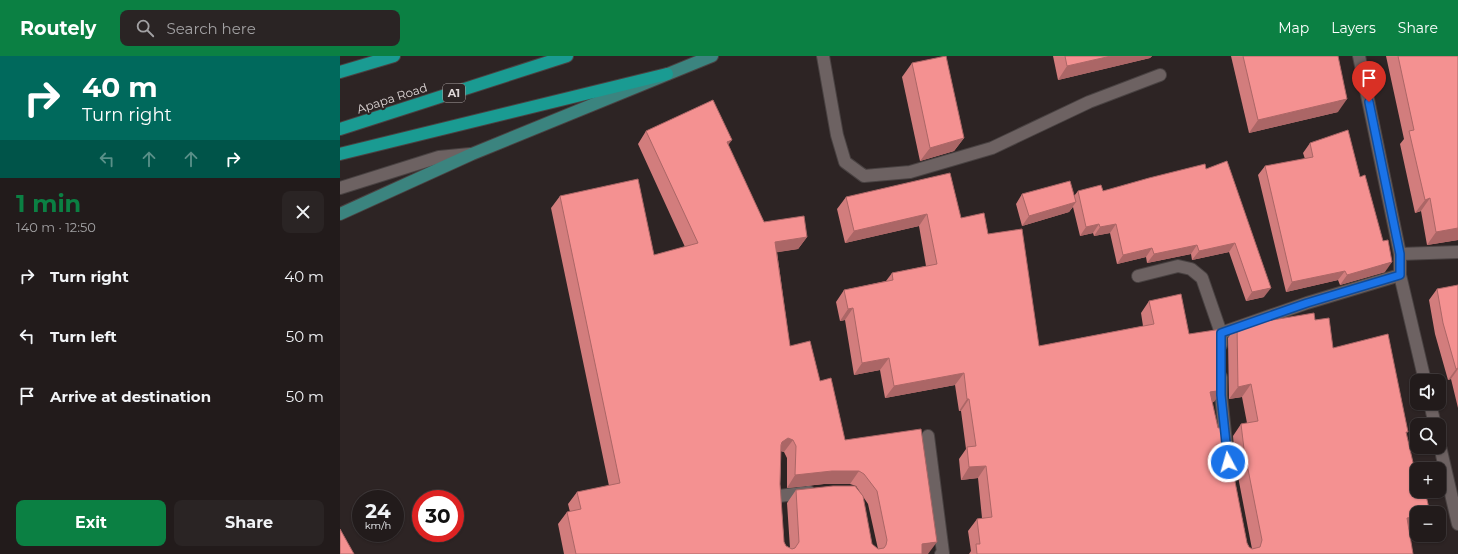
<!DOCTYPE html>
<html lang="en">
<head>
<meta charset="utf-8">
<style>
  body { margin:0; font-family:Montserrat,sans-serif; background:#2a2424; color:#f1f3f6; height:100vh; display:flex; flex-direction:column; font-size:15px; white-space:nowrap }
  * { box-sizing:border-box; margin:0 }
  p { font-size:13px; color:#a2a1a3 }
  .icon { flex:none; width:22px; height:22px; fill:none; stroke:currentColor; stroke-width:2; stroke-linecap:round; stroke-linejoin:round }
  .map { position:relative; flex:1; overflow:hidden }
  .drawer { display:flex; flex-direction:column; background:#221b1b; width:340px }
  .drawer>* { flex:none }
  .hud { background:#00695c; color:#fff; overflow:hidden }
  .buttons { position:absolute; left:1070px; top:318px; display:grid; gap:8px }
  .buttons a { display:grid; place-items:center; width:36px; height:36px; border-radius:8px; background:#221b1b; box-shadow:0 1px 3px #0004,0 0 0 1px #3f393a; font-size:20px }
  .speed { position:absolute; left:12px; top:434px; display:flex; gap:8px; font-size:20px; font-weight:700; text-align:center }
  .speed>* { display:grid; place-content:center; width:52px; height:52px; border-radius:50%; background:#221b1b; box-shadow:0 1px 3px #0004,0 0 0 1px #3f393a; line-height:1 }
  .speed small { font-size:10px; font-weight:400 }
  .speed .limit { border:6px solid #d22; background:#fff; color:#111 }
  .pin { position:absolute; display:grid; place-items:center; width:34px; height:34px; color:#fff; margin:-41px -17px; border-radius:50% 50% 50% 0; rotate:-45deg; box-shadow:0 0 4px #0007 }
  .pin .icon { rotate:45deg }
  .me { position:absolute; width:44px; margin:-22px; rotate:354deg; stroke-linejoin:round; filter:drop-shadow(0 0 3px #0008) }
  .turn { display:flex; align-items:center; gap:14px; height:84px; padding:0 16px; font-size:18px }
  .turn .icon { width:52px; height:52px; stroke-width:2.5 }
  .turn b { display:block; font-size:28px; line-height:34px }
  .lanes { display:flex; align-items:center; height:38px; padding:0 16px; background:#0003; justify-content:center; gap:20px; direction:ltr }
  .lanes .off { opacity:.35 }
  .round { display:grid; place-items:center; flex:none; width:42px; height:42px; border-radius:8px; background:#2a2424 }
  .overview { display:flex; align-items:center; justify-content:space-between; height:68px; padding:0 16px }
  h1 { font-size:24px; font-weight:700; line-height:30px; color:#0b8043 }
  .action { display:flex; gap:8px; margin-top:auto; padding:8px 16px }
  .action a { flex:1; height:46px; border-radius:8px; background:#0b8043; color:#fff; font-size:16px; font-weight:700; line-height:46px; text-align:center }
  .action a+a { background:#2a2424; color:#f1f3f6 }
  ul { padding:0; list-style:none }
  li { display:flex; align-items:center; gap:12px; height:60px; padding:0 16px }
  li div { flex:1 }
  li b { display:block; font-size:15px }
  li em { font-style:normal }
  header { display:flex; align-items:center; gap:24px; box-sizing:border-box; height:56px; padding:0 20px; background:#0b8043; color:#fff }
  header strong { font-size:19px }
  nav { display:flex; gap:22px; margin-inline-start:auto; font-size:14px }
  .search { width:280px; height:36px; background:#2a2424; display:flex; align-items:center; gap:10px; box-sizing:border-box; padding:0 14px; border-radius:8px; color:#a2a1a3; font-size:15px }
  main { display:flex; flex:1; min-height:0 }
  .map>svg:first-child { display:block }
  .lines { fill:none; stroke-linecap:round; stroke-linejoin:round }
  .service-casing { stroke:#494242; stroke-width:14 }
  .minor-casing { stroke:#494242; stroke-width:14 }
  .primary-casing { stroke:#494242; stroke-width:14 }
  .motorway-casing { stroke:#494242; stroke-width:14 }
  .service { stroke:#6d6262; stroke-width:12 }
  .minor { stroke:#6d6262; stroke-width:12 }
  .primary { stroke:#3b847f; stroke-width:12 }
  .motorway { stroke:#1a9b92; stroke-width:12 }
  .wall { fill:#d27d7d; fill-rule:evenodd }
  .shaded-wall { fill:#ab6666 }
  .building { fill:#f49191; stroke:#ab6666; fill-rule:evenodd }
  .route-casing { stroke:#114b97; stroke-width:10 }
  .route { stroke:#1a73e8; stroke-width:7 }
  .labels { text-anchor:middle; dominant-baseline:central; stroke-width:4; stroke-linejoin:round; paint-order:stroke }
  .shield { fill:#2d2424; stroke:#a9a1a1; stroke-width:1 }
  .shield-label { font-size:11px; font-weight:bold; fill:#ded7d7 }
  .street-label { font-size:12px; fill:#ded7d7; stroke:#2d2424 }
</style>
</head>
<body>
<header>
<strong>Routely</strong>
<div class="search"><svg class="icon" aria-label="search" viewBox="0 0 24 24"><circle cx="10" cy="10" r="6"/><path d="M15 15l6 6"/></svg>Search here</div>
<nav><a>Map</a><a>Layers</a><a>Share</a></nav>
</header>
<main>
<section class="drawer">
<div class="hud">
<div class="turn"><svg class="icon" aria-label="right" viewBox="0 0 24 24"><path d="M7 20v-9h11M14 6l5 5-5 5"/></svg><div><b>40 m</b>Turn right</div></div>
<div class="lanes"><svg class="icon off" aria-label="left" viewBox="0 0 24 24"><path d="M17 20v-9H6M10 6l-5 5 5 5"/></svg><svg class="icon off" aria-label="ahead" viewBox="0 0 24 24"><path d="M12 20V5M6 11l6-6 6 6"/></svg><svg class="icon off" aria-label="ahead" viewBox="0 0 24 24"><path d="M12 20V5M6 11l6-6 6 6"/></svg><svg class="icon" aria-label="right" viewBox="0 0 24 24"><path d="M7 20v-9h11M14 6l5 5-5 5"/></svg></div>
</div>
<div class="overview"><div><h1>1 min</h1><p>140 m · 12:50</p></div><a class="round"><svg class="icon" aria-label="close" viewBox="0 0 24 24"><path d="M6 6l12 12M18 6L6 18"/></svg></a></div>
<ul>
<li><svg class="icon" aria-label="right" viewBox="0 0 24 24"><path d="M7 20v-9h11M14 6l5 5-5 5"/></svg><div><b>Turn right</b></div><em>40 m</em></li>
<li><svg class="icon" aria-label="left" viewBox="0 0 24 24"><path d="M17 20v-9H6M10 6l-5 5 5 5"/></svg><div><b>Turn left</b></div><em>50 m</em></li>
<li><svg class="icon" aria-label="arrive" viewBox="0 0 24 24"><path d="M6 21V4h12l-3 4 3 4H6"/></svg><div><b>Arrive at destination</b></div><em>50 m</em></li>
</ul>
<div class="action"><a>Exit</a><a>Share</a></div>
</section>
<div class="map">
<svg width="1118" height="498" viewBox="0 0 1118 498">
  <rect width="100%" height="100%" fill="#2d2424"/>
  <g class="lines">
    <defs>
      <g id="service">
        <polyline points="483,0 497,79 505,106 524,120 570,116 652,92 749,46 820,19"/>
        <polyline points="0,132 99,101 130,98"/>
      </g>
      <g id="minor">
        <polyline points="1019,0 1060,198 1060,219 1085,325"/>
        <polyline points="1060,198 1118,196"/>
        <polyline points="798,220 838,210 851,213 862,222 881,277 881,289"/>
        <polyline points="881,277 967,247 1060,219"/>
        <polyline points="881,321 881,339 886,387"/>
        <polyline points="1090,347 1095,369"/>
        <polyline points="588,380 603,497 601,498"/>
        <polyline points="1099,386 1118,468"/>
        <polyline points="439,440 469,436"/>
      </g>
      <polyline id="primary" points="0,158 132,98 372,0"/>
      <g id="motorway">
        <polyline points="0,16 54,0"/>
        <polyline points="0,73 227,0"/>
        <polyline points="0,98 327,18"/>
      </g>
    </defs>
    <use href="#service" class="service-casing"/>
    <use href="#minor" class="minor-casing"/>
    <use href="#primary" class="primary-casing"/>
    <use href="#motorway" class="motorway-casing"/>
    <use href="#service" class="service"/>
    <use href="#minor" class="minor"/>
    <use href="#primary" class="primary"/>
    <use href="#motorway" class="motorway"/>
  </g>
  <g class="wall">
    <polygon points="713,0 812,0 810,2 718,24"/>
    <polygon points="891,0 998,0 998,56 909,77"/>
    <polygon points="1046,0 1118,0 1118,184 1087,189 1081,155 1075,157 1060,88 1064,83"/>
    <polygon points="572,7 624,82 614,95 580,105 562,21"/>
    <path d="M306,75L388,89L424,166L467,181L458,193L437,196L450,290L480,325L505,384L588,498H224L218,468L227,456H230L228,448L237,436L269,430L211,152L220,140L314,199L345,191L298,88ZM441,395L444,396L447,402V432L484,428H510L516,430L528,448L538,493L532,488L456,434L447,447L450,492L446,490L444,486L440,428Z"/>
    <polygon points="970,87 1045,216 1000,229 998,224 946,236 918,119 925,110 965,103 963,97"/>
    <polygon points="866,113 924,241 906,245 889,196 852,204 851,198 807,207 806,201 777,208 770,177 754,180 753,177 740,180 733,151 729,156 682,170 676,148 682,138 734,140 738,135 763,135"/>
    <polygon points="506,141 621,162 648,178 699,290 803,270 801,257 809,245 849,278 874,346 872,346 878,372 889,395 907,487 909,491 912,493 895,405 893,380 901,368 907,367 902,341 889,343 888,282 897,270 975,264 993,292 1066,379 1077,457 1077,470 1068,472 1073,498 629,498 631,495 628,475 637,463 642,462 638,422 621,424 619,403 626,393 621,355 619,355 615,329 545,342 540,314 514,319 505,264 500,265 496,246 504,234 546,225 552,217 586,210 579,170 505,187 497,153"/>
    <polygon points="1118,229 1118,352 1111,323 1108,324 1095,278 1089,244 1097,233"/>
  </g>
  <g class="shaded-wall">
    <polygon points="771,0 812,0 810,2 718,24 727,10"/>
    <polygon points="1007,43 998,56 909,77 918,64"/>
    <polygon points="624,82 614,95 580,105 590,92"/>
    <polygon points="392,84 383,96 387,86"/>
    <polygon points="1090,142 1081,155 1075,157 1085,144"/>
    <polygon points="736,146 729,156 682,170 689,160"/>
    <polygon points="587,158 579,170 505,187 514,175"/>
    <polygon points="759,168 753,177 740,180 746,171"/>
    <polygon points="776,168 770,177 754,180 760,171"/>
    <polygon points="1118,172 1118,184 1087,189 1096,176"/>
    <polygon points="467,181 458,193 427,198 435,186"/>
    <polygon points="895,187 889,196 852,204 859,195"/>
    <polygon points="857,189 851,198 807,207 814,198"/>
    <polygon points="812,192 806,201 777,208 783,199"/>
    <polygon points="1052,206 1045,216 1000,229 1007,219"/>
    <polygon points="1005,215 998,224 946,236 952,226"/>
    <polygon points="931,232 924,241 906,245 912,236"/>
    <polygon points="513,252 505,264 500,265 508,253"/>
    <polygon points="549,302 540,314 514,319 522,307"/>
    <polygon points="1118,312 1118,313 1111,323 1108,324 1116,313"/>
    <polygon points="624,317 615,329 545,342 554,330"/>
    <polygon points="911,328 902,341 889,343 898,331"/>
    <polygon points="883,334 874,346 862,348 870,336"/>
    <polygon points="627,343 629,343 621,355 619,355"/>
    <polygon points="448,382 453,384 444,396 440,395 442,386"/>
    <polygon points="646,410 638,422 621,424 629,411"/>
    <polygon points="492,415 519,415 510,428 484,428 447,432 455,419"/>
    <polygon points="1077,460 1077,470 1058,475 1067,462"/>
    <polygon points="597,486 588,498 575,498 582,488"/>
  </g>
  <g class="building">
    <polygon points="606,0 624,82 590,92 572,7"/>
    <polygon points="725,0 771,0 727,10"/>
    <polygon points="903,0 998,0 1007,43 918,64"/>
    <polygon points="1058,0 1118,0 1118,172 1096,176 1090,142 1085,144 1069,75 1074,74"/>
    <path d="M373,44L392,84L387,86L424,166L464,160L467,181L435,186L450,290L470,285L480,325L491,322L505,384L581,373L597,486L582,488V498H236L227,456L241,453L237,436L280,427L220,140L298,123L314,199L358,187L306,75ZM448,382L453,384L456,390L455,419L492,415H519L524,418L537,435L547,484L546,489L544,492L538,493L532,488L523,440L515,430H493L456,434L459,486L455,492L452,493L446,490L444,486L440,428L441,389L442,386Z"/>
    <polygon points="1008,74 1020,121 1025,119 1043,185 1048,184 1052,206 1007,219 1005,215 952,226 925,110 973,101 970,87"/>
    <polygon points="887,105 931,232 912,236 895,187 859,195 857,189 814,198 812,192 783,199 776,168 760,171 759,168 746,171 738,135 761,129 763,135 809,122 865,108 866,113"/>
    <polygon points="610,117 621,162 644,157 648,178 682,173 699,290 814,268 809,245 841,238 849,278 882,273 883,334 870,336 878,372 887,371 889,395 907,487 909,491 912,493 920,491 922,484 904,393 901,368 918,365 911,328 898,331 897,270 974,257 975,264 989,262 993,292 1048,278 1068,376 1066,376 1077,424 1077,435 1085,435 1090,457 1077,457 1077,460 1067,462 1073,498 637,498 636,488 640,488 637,463 652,461 646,410 629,411 627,391 636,390 629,343 627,343 624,317 554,330 549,302 522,307 513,252 508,253 504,234 553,224 552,217 597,208 587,158 514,175 506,141"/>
    <polygon points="730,125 736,146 689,160 682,138"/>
    <polygon points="1118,229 1118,312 1116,313 1103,267 1097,233"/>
    <polygon points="0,473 14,498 0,498"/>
  </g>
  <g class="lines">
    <defs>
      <polyline id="route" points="888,406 881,339 881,277 967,247 1060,219 1060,198 1029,46"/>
    </defs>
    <use href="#route" class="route-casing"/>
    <use href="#route" class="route"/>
  </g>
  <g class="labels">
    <rect class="shield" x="103" y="28" width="22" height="18" rx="3"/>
    <g class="shield-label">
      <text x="114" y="37">A1</text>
    </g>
    <g class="street-label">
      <text transform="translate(52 42) rotate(-18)">Apapa Road</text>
    </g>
  </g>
</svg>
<div class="buttons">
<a><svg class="icon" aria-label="sound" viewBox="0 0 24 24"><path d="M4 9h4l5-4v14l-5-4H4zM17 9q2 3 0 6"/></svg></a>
<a><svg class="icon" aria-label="search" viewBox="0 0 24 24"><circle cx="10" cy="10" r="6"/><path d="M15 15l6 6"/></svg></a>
<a>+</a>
<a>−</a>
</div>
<div class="speed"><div>24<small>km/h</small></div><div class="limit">30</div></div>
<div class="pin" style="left:1029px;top:46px;background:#d93025"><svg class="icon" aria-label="arrive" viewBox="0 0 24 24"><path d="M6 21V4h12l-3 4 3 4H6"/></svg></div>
<svg class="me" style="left:888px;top:406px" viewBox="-20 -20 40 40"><circle r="17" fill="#1a73e8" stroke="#fff" stroke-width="3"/><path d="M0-11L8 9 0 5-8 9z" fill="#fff"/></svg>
</div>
</main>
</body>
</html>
